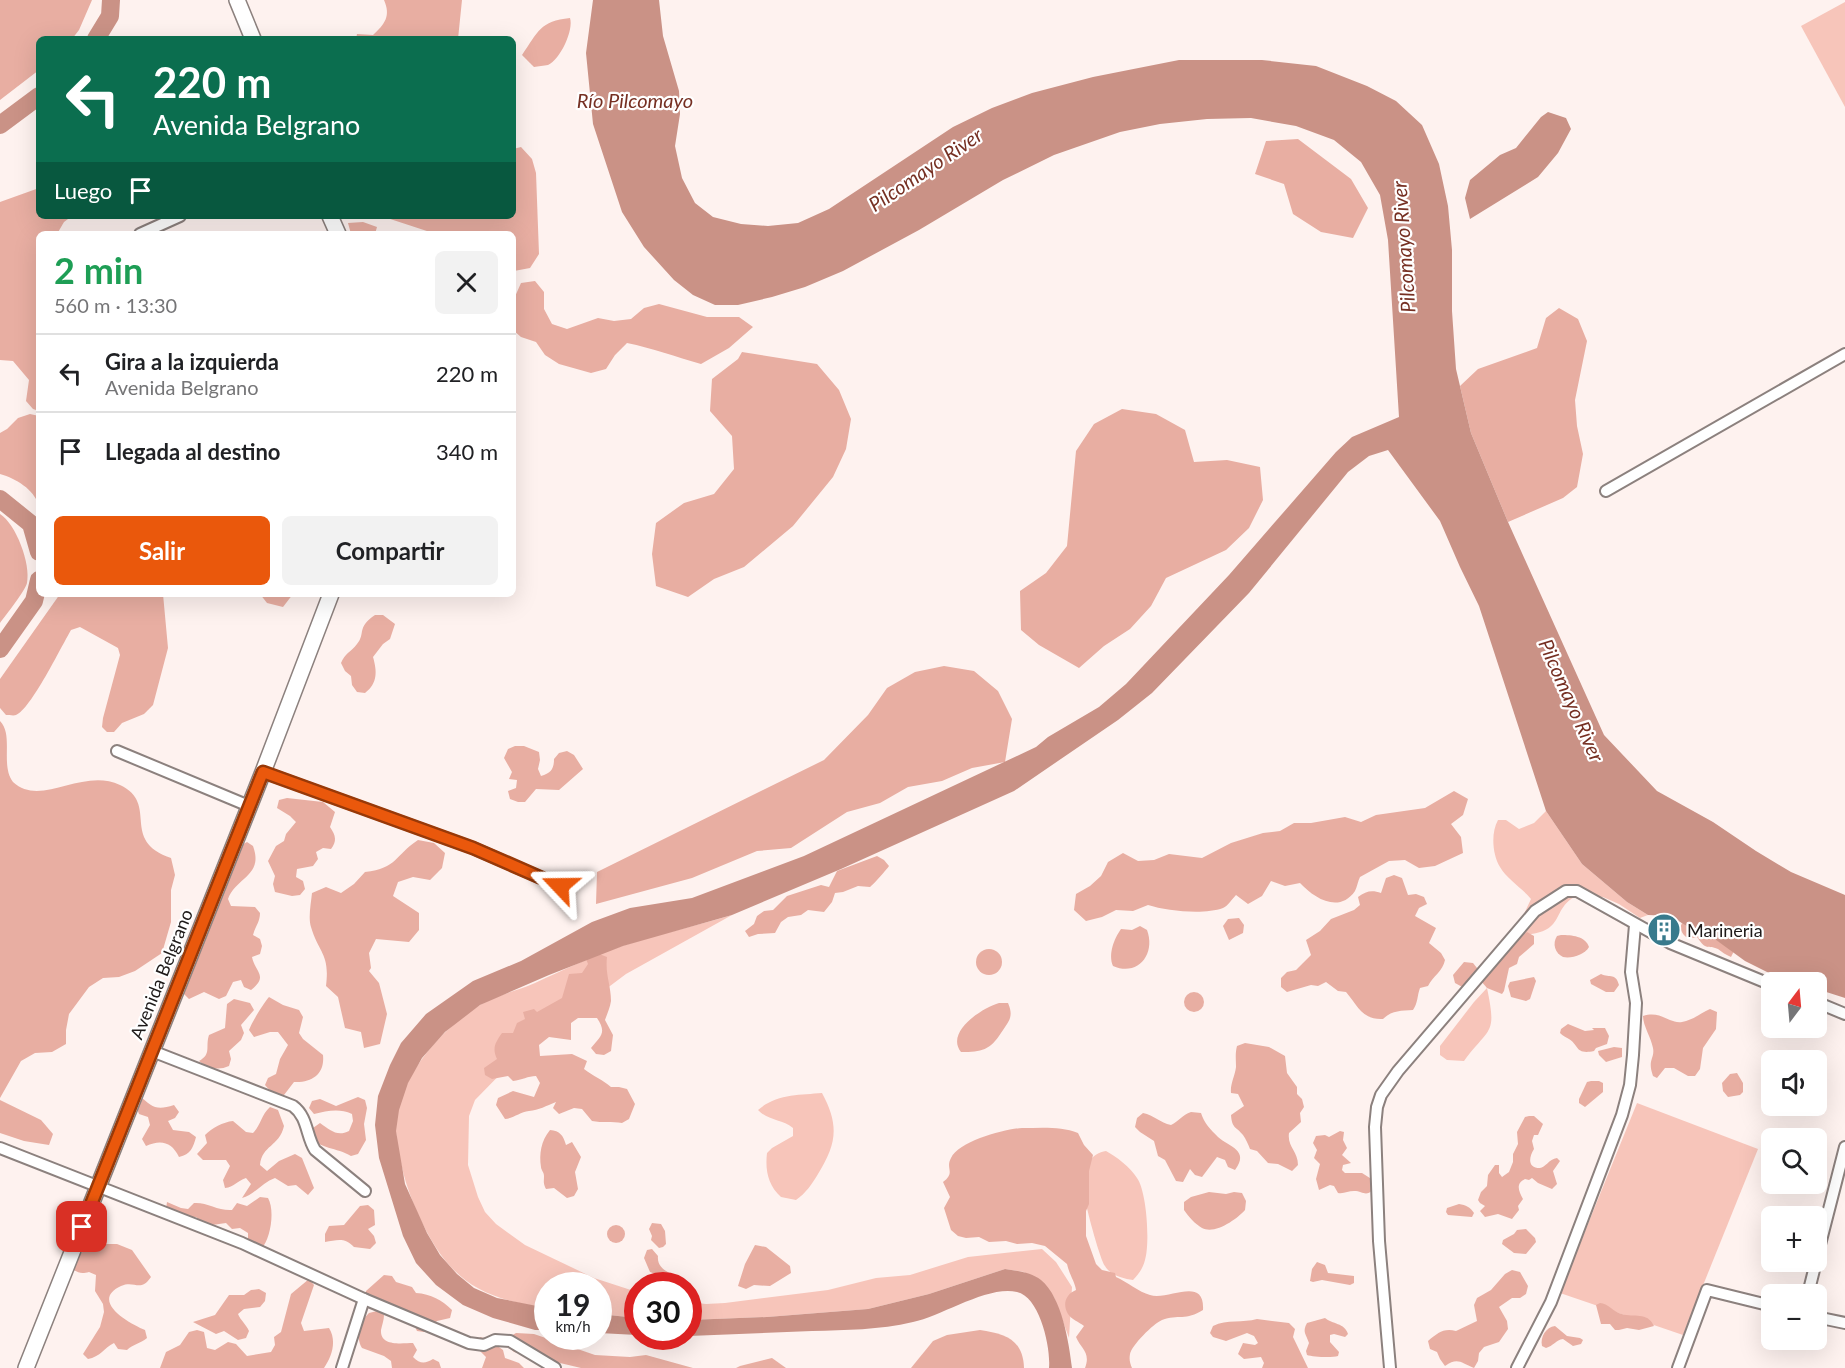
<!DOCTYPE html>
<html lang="es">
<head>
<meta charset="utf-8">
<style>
  body { margin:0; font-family:Lato,sans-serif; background:#f2f2f2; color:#202124; height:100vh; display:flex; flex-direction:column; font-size:22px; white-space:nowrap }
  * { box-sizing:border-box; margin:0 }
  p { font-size:20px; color:#757577 }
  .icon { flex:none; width:33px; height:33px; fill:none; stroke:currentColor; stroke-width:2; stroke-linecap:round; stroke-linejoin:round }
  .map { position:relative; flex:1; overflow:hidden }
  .side { position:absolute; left:36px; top:231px; width:480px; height:366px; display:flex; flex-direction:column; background:#fff; border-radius:9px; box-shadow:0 6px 24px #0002 }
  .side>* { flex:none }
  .hud { position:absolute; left:36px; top:36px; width:480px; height:183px; border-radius:9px; box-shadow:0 6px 24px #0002; background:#0b6e4f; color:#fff; overflow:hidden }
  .needle { width:39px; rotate:16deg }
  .tools { position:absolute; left:1761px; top:972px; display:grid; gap:12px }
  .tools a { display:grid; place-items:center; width:66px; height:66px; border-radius:9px; background:#fff; box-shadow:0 6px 24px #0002; font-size:30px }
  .speed { position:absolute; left:534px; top:1272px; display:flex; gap:12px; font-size:30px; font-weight:700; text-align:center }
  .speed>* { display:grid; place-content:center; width:78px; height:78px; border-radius:50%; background:#fff; box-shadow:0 6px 24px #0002; line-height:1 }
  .speed small { font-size:15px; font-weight:400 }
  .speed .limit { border:9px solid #d22; background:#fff; color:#111 }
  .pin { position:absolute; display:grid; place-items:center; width:51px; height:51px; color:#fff; margin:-26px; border-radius:12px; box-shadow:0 3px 9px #0006 }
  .me { position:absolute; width:66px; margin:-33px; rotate:293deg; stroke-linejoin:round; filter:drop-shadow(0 0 4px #0008) }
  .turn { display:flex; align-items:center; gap:21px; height:126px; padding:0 18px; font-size:27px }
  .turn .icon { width:78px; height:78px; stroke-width:2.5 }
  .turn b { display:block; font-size:42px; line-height:51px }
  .then { display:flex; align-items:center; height:57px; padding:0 18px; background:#0003; gap:12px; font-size:22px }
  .round { display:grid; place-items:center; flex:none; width:63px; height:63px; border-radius:9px; background:#f2f2f2 }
  .head { display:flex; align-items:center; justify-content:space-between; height:102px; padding:0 18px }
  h1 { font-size:36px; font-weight:700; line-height:45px; color:#1e9e55 }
  .action { display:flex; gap:12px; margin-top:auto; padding:12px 18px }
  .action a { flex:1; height:69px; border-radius:9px; background:#ea580c; color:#fff; font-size:24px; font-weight:700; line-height:69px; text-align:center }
  .action a+a { background:#f2f2f2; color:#202124 }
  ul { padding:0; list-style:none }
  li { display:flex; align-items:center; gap:18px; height:78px; padding:0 18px; border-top:2px solid #e0e0e0 }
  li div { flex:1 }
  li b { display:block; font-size:22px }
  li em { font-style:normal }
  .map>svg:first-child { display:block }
  .green { fill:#f7c5ba }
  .forest { fill:#e8aea2 }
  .water { fill:#ca9286 }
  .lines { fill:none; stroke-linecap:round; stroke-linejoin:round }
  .river { stroke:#ca9286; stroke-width:18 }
  .street-casing { stroke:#8c817e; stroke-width:14 }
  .secondary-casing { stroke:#8c817e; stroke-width:18 }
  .street { stroke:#fff; stroke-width:10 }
  .secondary { stroke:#fff; stroke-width:15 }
  .route-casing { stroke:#983908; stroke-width:15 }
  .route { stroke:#ea580c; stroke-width:10 }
  .labels { text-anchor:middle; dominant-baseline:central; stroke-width:4.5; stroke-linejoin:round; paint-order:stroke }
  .poi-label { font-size:18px; fill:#1e1a19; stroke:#fff; text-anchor:start }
  .street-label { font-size:18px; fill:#1e1a19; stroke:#fff }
  .water-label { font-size:20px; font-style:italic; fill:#763023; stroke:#fff }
</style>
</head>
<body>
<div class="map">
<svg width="1845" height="1368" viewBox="0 0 1845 1368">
  <rect width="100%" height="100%" fill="#fef2ef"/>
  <g class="green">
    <polygon points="1845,2 1845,107 1801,26"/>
    <path d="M1546,811L1582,864L1627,902L1648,915L1640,918L1619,904L1603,897L1578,895C1549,909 1568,932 1523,935L1517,929L1531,899C1522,888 1507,879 1500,867C1492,854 1491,832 1498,820H1506L1519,829L1534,823Z"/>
    <path d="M732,915L626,974L522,1052L475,1100L469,1116L468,1165L478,1197L485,1212L496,1224L525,1245L594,1278L637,1292V1318L599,1314L598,1286H548L547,1308C476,1298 447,1278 417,1212C406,1187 399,1161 396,1133C393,1083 440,1029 480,1005C496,995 517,991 535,983C563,970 592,956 622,946C658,934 696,926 732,915Z"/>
    <path d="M1487,988C1497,1036 1490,1026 1464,1061L1447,1060L1440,1055V1046L1474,1002Z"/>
    <path d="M822,1093C840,1126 836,1145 818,1174C812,1184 806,1193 796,1200L781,1197C768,1185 765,1170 767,1153L772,1148L793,1136V1128C782,1119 768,1121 758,1110C776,1094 800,1095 822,1093Z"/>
    <polygon points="1637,1103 1758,1149 1683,1335 1560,1293"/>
    <path d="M1106,1151C1117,1157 1130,1167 1137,1178C1147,1192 1150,1244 1145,1260C1143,1268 1139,1274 1133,1280C1124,1279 1110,1275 1105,1266C1099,1257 1082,1193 1082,1181C1082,1167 1092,1153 1106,1151Z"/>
    <polygon points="1042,1249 1056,1262 1072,1287 1069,1338 1054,1297 1024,1272 1005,1269 929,1294 868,1309 767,1317 689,1320 688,1302 706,1304 725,1303 828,1290 876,1278 910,1275 968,1257"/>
  </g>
  <g class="forest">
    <polygon points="0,0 92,0 79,30 72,39 39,39 39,70 0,100"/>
    <path d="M384,0H462L458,39H356L357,34L373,35C385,24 391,16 384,0Z"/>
    <path d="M570,18C574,30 560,60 548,65C544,66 538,66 534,67L522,55C538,32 540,21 570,18Z"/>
    <polygon points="1298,139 1351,179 1368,208 1353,238 1321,232 1293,214 1284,184 1255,174 1266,141"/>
    <polygon points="521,147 532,159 536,173 539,254 530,268 514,271 513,270 513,234 436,234 381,216 513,216 513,149"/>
    <polygon points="39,188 39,216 72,216 64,222 57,234 39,234 39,411 33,409 26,401 29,380 13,361 0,360 0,202"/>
    <polygon points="363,222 377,227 375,234 351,234 348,223"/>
    <path d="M535,281L544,292V309L552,324L567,329L598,318L614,321L631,319L644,308L659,304L707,317H739L753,327L729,348L701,364C676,357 652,348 627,343L615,355L606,369L591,373L559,364L545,355L536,342L521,337L513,330V301L521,283Z"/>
    <polygon points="1559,308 1578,319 1587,341 1575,400 1577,426 1583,454 1577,487 1563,498 1508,522 1471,433 1460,386 1478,369 1537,348 1546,318"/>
    <polygon points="742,352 817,364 839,390 851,419 846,449 833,477 793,526 744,567 714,579 688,597 656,586 652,554 656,523 684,503 714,494 734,469 732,436 710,411 712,379 738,359"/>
    <polygon points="1122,409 1156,414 1185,430 1194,462 1227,460 1260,467 1263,500 1249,528 1226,550 1166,578 1151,606 1130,629 1104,646 1079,668 1039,645 1021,630 1020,591 1046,573 1067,546 1076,451 1094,424"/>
    <path d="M30,414L39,416V505C33,489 17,479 0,474V433L7,429L18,418Z"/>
    <path d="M0,514C16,524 31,564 27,583C25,591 6,615 0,623Z"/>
    <path d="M60,594H163L168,648L153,705L144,714L122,723L114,732H107L102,727L103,718L120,655L118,648L80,627L71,630C61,647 31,709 16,715C14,716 9,715 6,715L0,708V679Z"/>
    <polygon points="260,594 293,594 283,607 267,603"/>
    <path d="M375,615H383L395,624L390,639L383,644L373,657C377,671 378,683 365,693L357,692L352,685L351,676L345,671L341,663C345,653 351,652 357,644C366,633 356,628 375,615Z"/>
    <polygon points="944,666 974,671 998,691 1012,719 1005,762 972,768 942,781 908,787 880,803 847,812 791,848 757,851 692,878 596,904 597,872 824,760 868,715 887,688 915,672"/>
    <path d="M0,721C14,735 0,765 13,782C41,808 82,767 120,785C160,804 119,840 171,858L175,875L171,890V922L162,953L135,971L119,977L103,978L89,987L69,1014L66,1030V1044L52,1052L35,1053L21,1061L0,1098Z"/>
    <path d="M515,746H524L539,752L540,760L538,769L541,776C551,773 554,769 554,759L559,753L567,751L574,755L583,769L559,790L536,789L525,802H518L510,799L508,791L516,788L517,780L509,779L512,772L504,758L508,749Z"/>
    <path d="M1454,791L1468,799L1463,815L1451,824L1461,837L1463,853L1435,866L1419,868L1405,860L1389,861L1360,877C1358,881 1357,887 1355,891C1339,914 1314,898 1300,883L1285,886L1271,881L1262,896L1248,904L1236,895C1232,899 1228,906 1223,908C1204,915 1167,911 1148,905L1133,911L1116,910L1102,917L1086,921L1074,910L1076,894L1090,886L1101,876L1108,862L1123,853L1138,861L1154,860L1169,854L1202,858L1231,843L1263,833L1280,831L1294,823H1311L1345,817L1361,822L1376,815L1425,808Z"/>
    <path d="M287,798L323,802L335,812L330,827C336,836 337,841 331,849L323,848L316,852L318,859L313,866L297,869L296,877L303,881L305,889L300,895L292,896L275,892L273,884L275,876L268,861L276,846L284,841L286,834L296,822L290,816L277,808L279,800Z"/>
    <path d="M418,840L434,843L445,853L442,868L430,880L413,877L398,882L393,896L419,913V930L409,942L376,939L369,953L371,968L369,971L379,983L387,1014L380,1044L364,1048L361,1032L345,1028L338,997L326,986C330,953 319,954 311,927C308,918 311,903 312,893L326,887L341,893L354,884L365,872C398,868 394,856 418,840Z"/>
    <path d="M247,842L253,846C264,876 236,877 228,899L231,906L255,907L260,913C260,922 255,927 253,935L260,939L262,946L260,954L252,957C255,972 269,976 251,990L244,987L241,980L233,982L226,996L219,999L204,992L189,999L183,993L240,846Z"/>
    <path d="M877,856L884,860L889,866C888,868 873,885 870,887L858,886L843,892L835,893L832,902L824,912L808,910L801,915L788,917L781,922L775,933L758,934L749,937L745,931L754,924L757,916L764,911L773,910L787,896L821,885L829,887L837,871Z"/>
    <path d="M1394,875L1402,878L1408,895L1416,894L1424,897L1427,904L1419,908L1415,916L1436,928L1429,943L1441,953L1445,960C1443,971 1433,976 1428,986L1420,988C1417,996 1418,1003 1413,1010C1401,1011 1392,1010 1383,1019C1362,1020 1358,1006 1346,992L1338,991L1326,982L1318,986L1311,985L1287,992L1281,987V978L1287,972L1296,970L1311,955L1306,940L1320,931L1331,919L1354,910L1360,905L1358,897C1366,891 1372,890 1381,893L1386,878Z"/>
    <polygon points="1239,918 1244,925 1243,933 1229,940 1223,926 1228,919"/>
    <path d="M1682,923L1694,931L1712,937L1734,951L1731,957C1726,955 1722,952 1718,949C1707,944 1707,952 1697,937C1687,940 1684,937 1680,928Z"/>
    <path d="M1140,926L1147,930C1156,954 1138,977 1113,966C1108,954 1114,939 1121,929L1132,930Z"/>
    <path d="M1527,932L1534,936V944L1519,957L1517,964L1509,968L1504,991L1502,994L1487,988L1481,981L1466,989L1455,983L1453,975L1464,962L1473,963L1481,973L1495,967C1498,958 1519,937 1527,932Z"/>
    <path d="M1561,935C1572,935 1585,936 1589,947C1585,954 1572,959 1563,957C1555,953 1552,944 1557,936Z"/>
    <circle cx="989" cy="962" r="13"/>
    <path d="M594,952L607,957C605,975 611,985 611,1001C610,1008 607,1014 605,1020L613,1035L611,1051L604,1055L596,1054L591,1048C601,1036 607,1033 597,1018H578L571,1023V1040L549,1037L539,1045L540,1056L572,1054L587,1061L584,1069C593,1076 603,1080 611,1087H619L627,1089L635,1104L629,1119L622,1123C612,1121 602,1123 592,1121L582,1109L574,1108L559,1114L553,1108L556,1102C546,1106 539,1110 529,1111C520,1112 514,1118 505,1119L496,1105L498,1098L513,1091L534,1097L540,1083L536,1076C528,1076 522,1080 513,1081L508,1076L492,1079L485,1075L484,1068L497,1059C492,1048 495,1043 502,1033H513L517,1023L525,1019L523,1012L534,1009L537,1012L562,998L569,974L582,973L588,964L585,956Z"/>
    <path d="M1601,974C1610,978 1616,973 1619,985L1614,992H1606L1591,984L1590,980Z"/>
    <polygon points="1534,977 1536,981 1530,999 1526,1001 1511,997 1508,986 1510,982"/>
    <circle cx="1194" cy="1002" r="10"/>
    <path d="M269,997L283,1005L299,1010L303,1017L299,1033L303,1039L323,1055C325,1074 312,1083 294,1082L284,1095C275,1095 271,1092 265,1085L268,1078L276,1074L280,1059L288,1045L278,1032H270L254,1037L249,1030C252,1022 263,1004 269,997Z"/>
    <path d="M234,999L250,1003L254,1010L241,1025L244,1033L241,1040L229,1051L231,1059L229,1066C218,1071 208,1068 199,1061C212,1054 205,1047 209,1035L225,1028L227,1004Z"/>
    <path d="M999,1003H1008C1014,1017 1009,1021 1001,1033C990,1050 982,1052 961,1052C945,1032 982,1008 999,1003Z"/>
    <path d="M1710,1009L1717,1012L1716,1029L1703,1048L1700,1069L1695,1076H1688L1674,1068H1665L1657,1078L1653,1076C1647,1059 1655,1059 1653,1048C1651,1037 1643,1026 1643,1016C1661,1010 1669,1024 1682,1022C1693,1020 1701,1013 1710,1009Z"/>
    <path d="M1568,1024L1585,1031L1594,1030L1592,1028H1605L1609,1036L1607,1044L1596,1048L1594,1051C1575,1055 1579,1045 1569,1039C1566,1037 1563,1036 1560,1033L1561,1029Z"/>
    <path d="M1245,1043L1269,1047L1285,1056L1287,1073L1297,1087V1094L1302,1099L1304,1107L1300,1113L1301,1122L1289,1133C1287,1147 1298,1151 1298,1165L1292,1171L1278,1164L1268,1163L1257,1151L1250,1149C1248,1144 1246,1139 1243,1135C1236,1126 1232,1129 1231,1115L1244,1106L1238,1094L1231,1093C1230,1084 1235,1076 1236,1067C1236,1059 1235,1054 1237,1046Z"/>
    <polygon points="1614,1047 1622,1048 1622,1057 1606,1062 1599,1055 1598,1051"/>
    <polygon points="1737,1073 1743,1083 1743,1092 1740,1095 1728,1097 1723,1091 1722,1083 1730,1074"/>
    <polygon points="1591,1081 1599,1081 1603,1083 1603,1092 1585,1107 1579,1103 1579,1099 1587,1082"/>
    <path d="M139,1095C152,1107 156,1111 174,1105L179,1112L175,1118L168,1121L173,1130L189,1132L196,1137C193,1148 191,1154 179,1157C172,1142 161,1139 146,1146L142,1139L150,1125L148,1117L139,1114L136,1106Z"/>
    <path d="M358,1097L365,1100L367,1108L364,1124L366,1140L358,1154L351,1156C337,1147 319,1150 310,1135L313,1128L320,1123C330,1130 337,1137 349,1131L353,1121L352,1114C339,1108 327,1111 314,1114L309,1108L312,1101L320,1099L336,1106Z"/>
    <polygon points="0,1100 41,1120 53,1134 49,1145 24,1141 0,1133"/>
    <path d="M270,1107L278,1110L284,1126C279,1147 262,1145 260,1165L267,1171L279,1161L295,1154L302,1158L314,1188L308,1195L296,1185L288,1186L275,1178C263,1182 254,1195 242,1198L251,1184L246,1178C237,1181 234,1187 225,1188L223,1180L230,1166L226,1160H203L197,1154L207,1143L205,1135C212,1128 223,1122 233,1121L246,1132L253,1133C261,1125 261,1115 270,1107Z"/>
    <path d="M1191,1112L1201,1113C1204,1123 1211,1130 1218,1137C1229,1147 1250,1150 1235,1170L1228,1167L1225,1160L1217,1157L1202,1177L1195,1175L1190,1169L1183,1182L1176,1181L1165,1160L1158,1156L1154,1141L1140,1132L1135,1127L1137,1118L1143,1113C1154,1115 1160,1123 1171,1125C1179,1121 1182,1115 1191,1112Z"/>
    <path d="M1529,1116H1534L1543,1124L1538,1135H1534L1532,1141L1534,1149C1529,1157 1527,1168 1540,1168C1545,1168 1549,1159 1557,1158L1560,1161L1553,1171L1557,1184L1552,1189L1538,1183L1532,1178L1529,1180L1525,1179C1515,1184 1519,1191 1523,1199L1518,1206L1519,1210L1512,1219L1498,1214L1485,1217L1480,1211L1485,1206L1480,1203L1478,1200L1481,1192L1487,1186L1488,1175L1495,1165H1499V1173L1502,1177L1509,1172L1513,1162V1154L1518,1144L1517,1132L1525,1117Z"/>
    <path d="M1022,1128C1041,1128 1061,1126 1078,1133L1084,1145L1093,1155L1089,1171V1204L1086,1211V1236L1096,1264L1102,1270L1115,1273L1116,1277C1127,1282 1139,1292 1150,1295C1168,1301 1205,1275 1203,1310C1186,1321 1178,1314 1162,1320C1153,1324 1132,1345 1130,1354C1129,1360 1130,1363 1132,1368H1085C1091,1352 1081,1349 1076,1337L1084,1326C1079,1322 1071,1319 1068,1314C1062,1304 1066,1294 1076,1290C1075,1282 1069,1274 1067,1264L1045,1246L1032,1243L1017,1244L1006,1241L989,1242L979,1237L966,1238L958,1236L951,1230L944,1208L950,1197L943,1182C956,1172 945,1169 951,1158C959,1141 1005,1129 1022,1128Z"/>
    <path d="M550,1130C560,1131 563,1135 566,1145L572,1142L581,1157L575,1172L578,1189L574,1196L567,1198L554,1188L546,1189C543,1183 544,1182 544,1176C544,1172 541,1170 541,1167C539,1154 541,1141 550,1130Z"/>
    <path d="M1340,1131L1344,1132L1343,1140L1347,1148L1342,1155L1351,1163L1343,1165L1342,1170L1345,1173H1362L1373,1180V1190C1365,1197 1363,1191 1354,1191C1348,1191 1344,1194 1338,1193L1334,1186L1330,1185L1319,1190L1316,1179L1320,1164L1314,1158L1317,1150L1313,1143L1316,1136L1325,1135L1329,1137Z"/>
    <path d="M1209,1192L1226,1194L1234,1192L1242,1193L1246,1201L1245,1210C1237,1219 1215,1235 1202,1228C1195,1224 1188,1216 1184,1210V1202L1191,1197Z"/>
    <path d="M260,1197L268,1198C275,1210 271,1239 261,1249L248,1241V1233L240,1228L232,1229L226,1223C214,1225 206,1227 196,1217L188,1219L166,1209L167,1202L181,1208L188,1209L194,1203C207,1202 218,1211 232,1210L237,1203L247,1206Z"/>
    <path d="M1459,1204C1466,1205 1470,1207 1474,1213L1472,1217L1448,1215L1446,1212L1447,1208Z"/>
    <path d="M368,1205L374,1210L375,1225L368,1229L374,1236L376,1243L370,1249L354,1247C345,1237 337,1240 325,1242V1234L329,1226L344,1225L360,1206Z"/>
    <polygon points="652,1223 661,1224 665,1231 666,1244 663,1247 659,1248 651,1240 652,1236 649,1229"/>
    <circle cx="616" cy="1234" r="9"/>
    <polygon points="1526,1229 1535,1238 1536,1242 1526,1254 1514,1253 1502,1244 1503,1240 1514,1234 1517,1230"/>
    <path d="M117,1244L132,1250L151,1277C140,1293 135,1280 121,1286C89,1301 130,1324 145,1330L147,1338C140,1344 133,1344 127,1350L118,1349L114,1343C104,1348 100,1357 88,1359L83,1354L100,1327L104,1312L103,1304L95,1291L96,1275L89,1272C81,1274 78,1273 71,1268C84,1245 91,1244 117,1244Z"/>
    <polygon points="755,1245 766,1247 790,1266 791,1273 770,1286 754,1285 746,1289 738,1286 745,1264"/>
    <path d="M652,1249L658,1256C656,1273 680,1275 691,1284L689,1287L664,1285L660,1283L658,1275L650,1272L644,1258L647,1250Z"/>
    <polygon points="1317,1262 1325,1265 1328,1273 1354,1276 1354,1283 1350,1285 1322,1280 1313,1282 1310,1281 1312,1269"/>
    <path d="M1512,1270L1520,1272L1528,1286L1526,1294L1520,1298H1512L1499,1307L1507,1321L1508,1329L1499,1342L1484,1347L1479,1353L1478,1361L1474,1368C1461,1363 1458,1357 1445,1366L1440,1359L1437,1352L1430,1349L1428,1341C1438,1333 1443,1328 1456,1331L1477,1321L1474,1305L1477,1298L1491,1290L1505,1274Z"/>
    <path d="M384,1275L392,1276L396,1282L412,1287L416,1293C431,1294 442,1300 452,1310L450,1318L437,1321L424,1332L417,1331L411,1318L388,1309L387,1301H371L364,1299L366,1291Z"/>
    <path d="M309,1279L314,1285L301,1323L304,1331L329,1328C337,1341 332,1356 324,1368H160L166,1352L180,1345L189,1332L197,1330L204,1332L207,1348L215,1350L228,1342L236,1344L247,1356L271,1352L275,1345L274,1337L281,1332L291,1294Z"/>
    <path d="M259,1289L266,1293L265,1301L260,1307L244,1309L238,1314C241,1321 246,1324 249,1331L246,1338L238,1340L224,1331L216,1334L193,1322L215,1315L229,1295H244L251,1290Z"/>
    <path d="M1600,1303C1608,1303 1613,1312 1622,1314C1634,1318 1647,1311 1654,1326L1639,1330L1627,1328L1619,1330H1615L1610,1324H1601L1596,1305Z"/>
    <path d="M377,1311L384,1315C384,1320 382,1325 381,1330C380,1347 402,1343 413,1343L417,1350L413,1357C420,1364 425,1364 433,1359L439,1362L441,1368H392L391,1361L384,1356L362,1348C355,1336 360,1322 369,1313Z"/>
    <path d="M1325,1318C1332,1324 1345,1323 1348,1334L1345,1337L1334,1334L1330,1335V1342L1339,1352L1338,1356C1332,1358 1313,1357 1307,1355L1306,1351L1309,1343C1306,1334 1302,1332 1307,1323Z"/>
    <path d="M1257,1319L1289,1323L1295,1329L1293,1337L1308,1368H1262L1264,1363L1261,1357L1244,1359L1238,1354L1243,1343L1255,1345L1258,1343L1254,1336L1247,1333L1226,1341L1213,1337L1210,1333L1213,1326C1227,1319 1243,1323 1257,1319Z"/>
    <path d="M1555,1326L1567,1336L1580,1338L1583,1340L1581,1344L1573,1346L1563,1339C1556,1340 1553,1346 1546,1348L1542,1346C1540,1337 1546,1327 1555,1326Z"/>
    <path d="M980,1330C1005,1334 1023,1339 1024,1368H911L933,1341L947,1335Z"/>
    <polygon points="516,1333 534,1334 595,1355 630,1357 646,1355 693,1368 581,1368 514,1352 502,1341"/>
    <polygon points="480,1337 488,1339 503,1350 505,1358 519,1363 524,1368 482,1368 486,1357 480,1351 477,1344"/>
    <polygon points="772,1358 786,1368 736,1368 740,1366"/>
  </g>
  <g class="water">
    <polygon points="593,0 659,0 663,36 679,91 680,114 675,146 682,178 695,203 713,217 741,224 768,226 798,223 829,209 953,127 992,108 1032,93 1093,77 1179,60 1262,60 1316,66 1367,86 1396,101 1422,125 1439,164 1448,206 1452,250 1452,311 1456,369 1471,433 1508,522 1604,735 1657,791 1713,822 1756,851 1791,872 1845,895 1845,998 1817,989 1816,982 1795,982 1777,977 1745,961 1712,937 1694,931 1671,916 1648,915 1627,902 1582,864 1546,811 1479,606 1460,567 1440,521 1388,450 1369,456 1348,472 1249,593 1152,693 1118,720 1014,791 841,869 732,915 623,946 549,975 480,1005 445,1032 422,1058 408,1083 399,1110 396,1131 405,1184 427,1233 440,1255 457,1274 474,1288 497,1298 547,1308 547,1330 535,1330 493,1318 463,1305 436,1285 416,1263 403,1236 379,1158 375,1125 378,1096 390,1065 401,1043 426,1014 473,981 521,961 592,922 630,908 692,898 804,856 1036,747 1048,737 1099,707 1126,684 1229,575 1336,452 1352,437 1399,417 1388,240 1380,195 1361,162 1334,140 1296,126 1251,118 1207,119 1160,124 1120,132 1054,155 1003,180 919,230 843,271 805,287 772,297 738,305 715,305 693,295 674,280 644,247 622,212 593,124 586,53"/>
    <polygon points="1548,112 1566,118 1571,129 1558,153 1538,177 1470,219 1465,198 1470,180 1500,155 1516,148 1541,117"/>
    <path d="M1005,1269C1017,1271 1031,1272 1041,1280C1062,1297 1069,1343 1072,1368H1049C1051,1348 1040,1297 1017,1292C988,1285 942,1316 913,1322C879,1330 846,1330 812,1331C771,1333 730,1334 689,1336V1320L767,1317L868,1309L929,1294Z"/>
    <polygon points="599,1314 637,1318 637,1335 599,1333"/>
  </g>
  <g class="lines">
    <g class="river">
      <polyline points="96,39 110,16 111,0"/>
      <polyline points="0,125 39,96"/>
      <polyline points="0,499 31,524 39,552"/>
      <polyline points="0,649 34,601 39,580"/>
    </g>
    <defs>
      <g id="street">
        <polyline points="140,234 180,216"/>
        <polyline points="1606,491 1845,354"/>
        <polyline points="117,751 249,806"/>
        <polyline points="263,772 473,848 560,886"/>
        <polyline points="1816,1002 1845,1014"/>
        <path d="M152,1051L293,1106C308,1117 306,1136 315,1150L365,1191"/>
        <polyline points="0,1148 242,1243 364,1299 469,1343 484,1345 495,1340 510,1341 555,1368"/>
        <polyline points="1816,1260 1845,1147"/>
        <polyline points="1808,1294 1816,1262"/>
        <polyline points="1816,1317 1845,1323"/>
        <polyline points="342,1368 364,1299"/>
        <polyline points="1390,1368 1379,1241 1375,1127 1377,1107 1381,1095 1398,1071 1535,911 1566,891 1577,891 1670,943 1772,985"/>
        <polyline points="1517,1368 1551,1302 1622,1115 1630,1085 1633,1055 1636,1003 1631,972 1635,925"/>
        <polyline points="1678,1368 1707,1290 1772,1306"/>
      </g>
      <g id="secondary">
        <polyline points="237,0 253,39"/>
        <polyline points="330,216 338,234"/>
        <polyline points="26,1368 263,772 331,594"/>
      </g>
    </defs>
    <use href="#street" class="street-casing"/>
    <use href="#secondary" class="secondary-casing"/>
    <use href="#street" class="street"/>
    <use href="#secondary" class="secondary"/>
  </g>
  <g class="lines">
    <defs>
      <polyline id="route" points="82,1227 263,772 473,848 560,886"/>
    </defs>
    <use href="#route" class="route-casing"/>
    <use href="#route" class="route"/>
  </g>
  <defs>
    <symbol id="building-disc" viewBox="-11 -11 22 22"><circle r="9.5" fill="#387a8c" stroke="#fff"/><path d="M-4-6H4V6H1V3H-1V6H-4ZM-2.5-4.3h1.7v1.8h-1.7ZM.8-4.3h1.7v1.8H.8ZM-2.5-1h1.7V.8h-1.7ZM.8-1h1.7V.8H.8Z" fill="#fff"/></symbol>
  </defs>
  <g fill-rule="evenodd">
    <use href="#building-disc" x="1645" y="911" width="38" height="38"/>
  </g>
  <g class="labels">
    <g class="poi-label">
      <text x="1687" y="930">Marineria</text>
    </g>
    <g class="street-label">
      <text transform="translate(161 974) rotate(-68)">Avenida Belgrano</text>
    </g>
    <g class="water-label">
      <text x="635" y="100">Río Pilcomayo</text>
      <text transform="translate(925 169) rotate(-34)">Pilcomayo River</text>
      <text transform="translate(1403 247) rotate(-94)">Pilcomayo River</text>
      <text transform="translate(1572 700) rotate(66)">Pilcomayo River</text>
    </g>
  </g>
</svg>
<div class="tools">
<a><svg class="needle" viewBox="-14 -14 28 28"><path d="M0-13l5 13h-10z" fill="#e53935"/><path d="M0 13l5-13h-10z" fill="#757577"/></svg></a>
<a><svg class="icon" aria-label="sound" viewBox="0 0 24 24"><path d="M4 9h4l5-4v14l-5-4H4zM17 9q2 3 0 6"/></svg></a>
<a><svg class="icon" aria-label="search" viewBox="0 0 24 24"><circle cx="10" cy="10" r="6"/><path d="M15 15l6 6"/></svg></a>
<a>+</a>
<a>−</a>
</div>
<div class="speed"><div>19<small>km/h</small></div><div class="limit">30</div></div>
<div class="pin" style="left:82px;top:1227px;background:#d93025"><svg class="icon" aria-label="arrive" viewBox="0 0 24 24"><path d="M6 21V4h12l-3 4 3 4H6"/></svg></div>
<svg class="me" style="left:560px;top:886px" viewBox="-20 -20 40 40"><path d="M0-17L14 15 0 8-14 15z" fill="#ea580c" stroke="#fff" stroke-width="4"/></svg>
<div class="hud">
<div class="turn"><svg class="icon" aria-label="left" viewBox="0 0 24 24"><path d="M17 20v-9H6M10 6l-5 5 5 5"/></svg><div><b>220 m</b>Avenida Belgrano</div></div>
<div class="then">Luego<svg class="icon" aria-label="arrive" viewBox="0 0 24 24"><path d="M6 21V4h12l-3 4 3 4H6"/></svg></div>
</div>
<section class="side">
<div class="head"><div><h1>2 min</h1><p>560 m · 13:30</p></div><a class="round"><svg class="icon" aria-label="close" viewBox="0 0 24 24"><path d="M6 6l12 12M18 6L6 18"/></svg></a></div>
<ul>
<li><svg class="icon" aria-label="left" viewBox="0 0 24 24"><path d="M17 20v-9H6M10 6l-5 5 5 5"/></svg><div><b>Gira a la izquierda</b><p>Avenida Belgrano</p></div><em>220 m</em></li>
<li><svg class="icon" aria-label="arrive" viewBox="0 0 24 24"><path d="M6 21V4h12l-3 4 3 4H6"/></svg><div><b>Llegada al destino</b></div><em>340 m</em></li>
</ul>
<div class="action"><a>Salir</a><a>Compartir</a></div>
</section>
</div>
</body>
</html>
